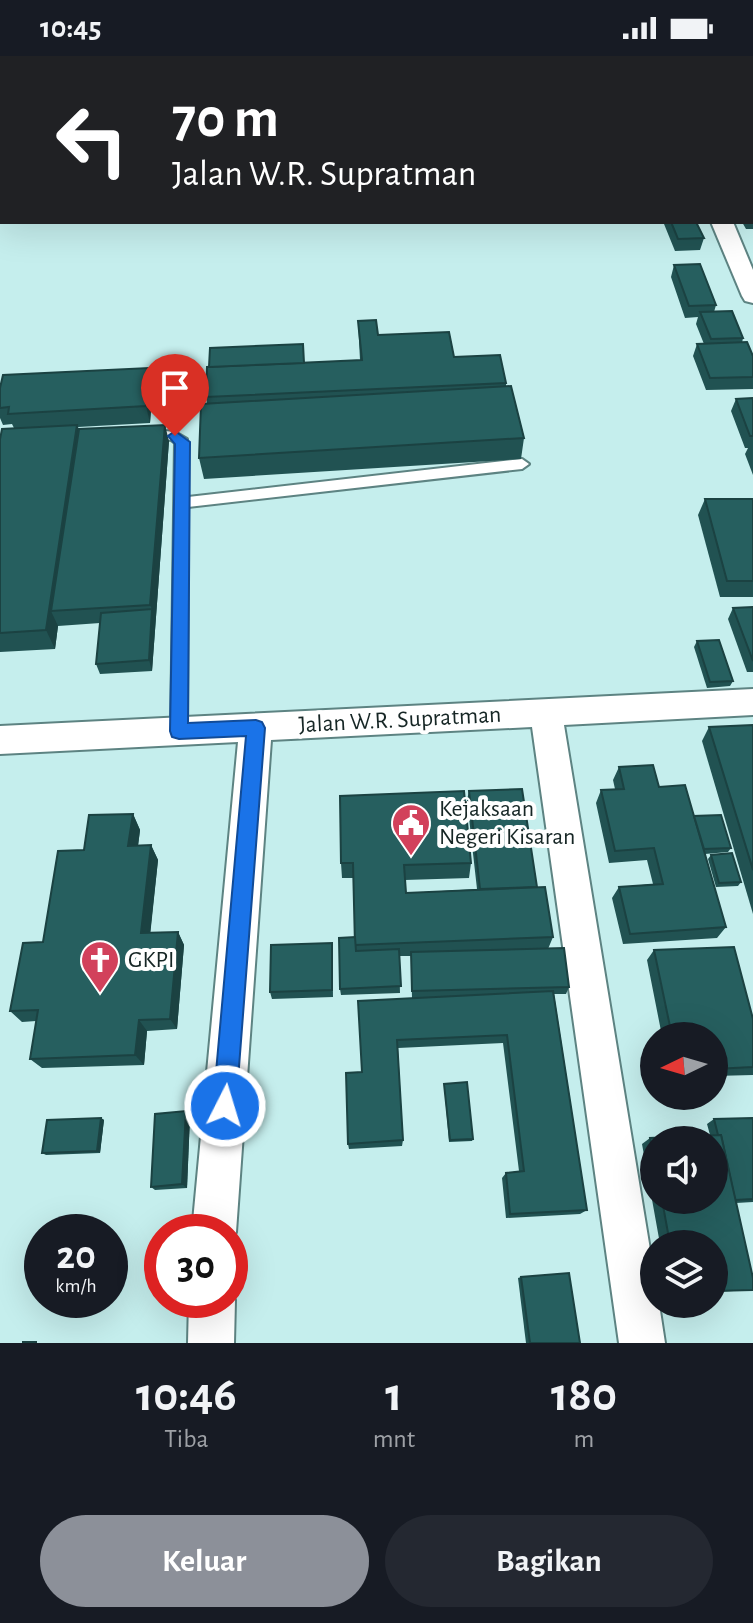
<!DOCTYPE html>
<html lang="id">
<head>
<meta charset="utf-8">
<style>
  body { margin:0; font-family:"Alegreya Sans",sans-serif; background:#242831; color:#f1f3f6; height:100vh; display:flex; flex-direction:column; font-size:30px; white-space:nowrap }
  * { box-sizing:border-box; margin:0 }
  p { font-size:26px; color:#9ea1a6 }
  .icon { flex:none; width:44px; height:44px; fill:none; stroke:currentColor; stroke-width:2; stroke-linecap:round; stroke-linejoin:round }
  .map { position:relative; height:1287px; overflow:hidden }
  .drawer { display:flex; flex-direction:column; background:#171b24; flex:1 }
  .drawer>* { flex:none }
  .hud { position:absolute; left:0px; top:0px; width:754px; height:168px; box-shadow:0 8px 32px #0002; background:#202124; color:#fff; overflow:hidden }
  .needle { width:52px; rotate:265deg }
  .controls { position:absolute; left:640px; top:966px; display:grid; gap:16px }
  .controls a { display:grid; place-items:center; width:88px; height:88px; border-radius:50%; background:#171b24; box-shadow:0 8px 32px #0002; font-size:40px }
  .speed { position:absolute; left:24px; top:1158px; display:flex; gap:16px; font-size:40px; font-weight:700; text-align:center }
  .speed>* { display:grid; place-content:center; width:104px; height:104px; border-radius:50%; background:#171b24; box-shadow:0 8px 32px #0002; line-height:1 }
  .speed small { font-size:20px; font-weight:400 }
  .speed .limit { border:12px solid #d22; background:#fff; color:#111 }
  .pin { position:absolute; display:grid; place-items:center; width:68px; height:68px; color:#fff; margin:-82px -34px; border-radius:50% 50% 50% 0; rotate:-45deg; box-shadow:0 0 8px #0007 }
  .pin .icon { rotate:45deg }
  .me { position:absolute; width:88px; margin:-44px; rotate:5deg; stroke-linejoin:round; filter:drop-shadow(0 0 6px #0008) }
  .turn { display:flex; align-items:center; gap:28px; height:168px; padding:0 40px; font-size:36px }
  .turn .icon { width:104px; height:104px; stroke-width:2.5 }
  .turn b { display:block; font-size:56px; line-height:68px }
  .eta { display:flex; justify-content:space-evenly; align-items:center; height:136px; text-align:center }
  .eta b { font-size:48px; font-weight:700; line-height:56px }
  .cta { display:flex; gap:16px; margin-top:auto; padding:16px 40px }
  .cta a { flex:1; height:92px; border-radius:48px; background:#8c9099; color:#fff; font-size:32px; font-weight:700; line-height:92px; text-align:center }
  .cta a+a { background:#242831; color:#f1f3f6 }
  .status { display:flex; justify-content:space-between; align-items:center; height:56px; padding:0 40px; background:#171b24; direction:ltr }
  .status svg { height:22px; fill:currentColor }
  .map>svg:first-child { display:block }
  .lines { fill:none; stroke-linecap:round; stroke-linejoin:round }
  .service-casing { stroke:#5d8382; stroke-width:4 }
  .minor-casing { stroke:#5d8382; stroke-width:4 }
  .service { fill:#fff; fill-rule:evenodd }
  .minor { fill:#fff; fill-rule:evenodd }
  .wall { fill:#215252; fill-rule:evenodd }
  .shaded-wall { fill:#1b4242 }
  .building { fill:#265f5f; stroke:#1b4242; stroke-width:2 }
  .route { fill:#1a73e8; stroke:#114b97; stroke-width:2 }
  .labels { text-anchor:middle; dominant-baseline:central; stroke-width:8; stroke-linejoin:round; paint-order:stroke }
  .street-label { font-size:24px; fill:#162625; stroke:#fff }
  .poi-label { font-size:24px; fill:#162625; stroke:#fff; text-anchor:start }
</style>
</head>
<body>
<div class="status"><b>10:45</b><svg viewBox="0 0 49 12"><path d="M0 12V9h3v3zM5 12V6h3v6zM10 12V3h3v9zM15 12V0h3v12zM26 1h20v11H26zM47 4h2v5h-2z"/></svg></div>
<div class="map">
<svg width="753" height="1287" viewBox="0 0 753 1287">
  <rect width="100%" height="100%" fill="#c5eeed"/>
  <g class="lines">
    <defs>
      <polygon id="service" points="145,373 175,376 187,383 188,441 522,403 529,408 522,413 188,451 187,675 185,680 179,682 173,680 171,675 175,387 171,384 140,380 140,374"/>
      <g id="minor">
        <polygon points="412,0 431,0 433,2 414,2"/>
        <rect x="590" y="0" width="18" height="2"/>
        <polygon points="711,166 733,166 753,214 753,247 745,245 742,240"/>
        <polygon points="753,633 753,659 564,669 654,1218 654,1248 659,1248 665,1287 619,1287 532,671 271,684 236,1176 230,1191 230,1176 192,1176 238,686 0,698 0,670"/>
        <polygon points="230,1232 235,1244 234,1287 188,1287 189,1244 230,1244"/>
      </g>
    </defs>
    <use href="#service" class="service-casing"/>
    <use href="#minor" class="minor-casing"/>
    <use href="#service" class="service"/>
    <use href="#minor" class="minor"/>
  </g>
  <g class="wall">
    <polygon points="475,0 519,0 519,2 476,2"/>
    <polygon points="723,0 753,0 753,83 752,2 724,2"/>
    <polygon points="752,101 753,101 753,173 746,173 742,166 752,166"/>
    <polygon points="665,166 696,166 704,182 700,194 675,195 664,168"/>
    <polygon points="674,209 716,249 714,256 743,282 742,287 753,300 753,333 706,334 693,300 697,288 704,288 696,268 698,261 685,262 671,221"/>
    <polygon points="358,265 378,279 454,301 506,327 506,330 524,382 521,403 204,423 199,402 207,348 206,341 304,307 360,304"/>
    <polygon points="149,312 153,328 150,367 78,371 79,373 169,385 152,615 100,618 96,608 100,567 58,570 55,593 0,596 0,383 14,372 12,368 3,369 0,362 0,332"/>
    <polygon points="753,342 753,419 745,398 748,392 745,392 731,355 736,343"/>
    <polygon points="705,443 753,443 753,541 720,541 698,459"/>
    <polygon points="753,551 753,616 747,616 728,563 733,552"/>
    <polygon points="697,585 733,625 730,630 707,632 694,591"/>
    <polygon points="753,669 753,858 702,685 709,671"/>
    <polygon points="619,711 659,731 731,792 728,796 705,798 726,871 717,882 623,888 612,842 619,831 653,828 647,804 609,807 596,747 601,734 615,733 613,724"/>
    <polygon points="469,735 537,831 553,881 548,893 569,931 566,938 554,938 587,1154 580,1158 506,1162 502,1122 506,1117 519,1115 503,987 398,992 403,1084 402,1090 349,1093 348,1088 362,1016 446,941 412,942 411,900 399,900 400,937 341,939 340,933 355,881 353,822 342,822 341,807 471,807 469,822 405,824 406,837 477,833 467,744"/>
    <polygon points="133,758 140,774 138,790 151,789 158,804 150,877 178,876 184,889 177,973 147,975 144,1009 42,1012 30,1003 36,965 22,966 10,955 43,886 84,794"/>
    <polygon points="711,799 741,826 738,830 716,831 708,803"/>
    <polygon points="332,887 333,941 272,943 270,936"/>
    <polygon points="654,894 753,963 753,1019 714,1020 714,980 662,980 647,904"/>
    <polygon points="444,1028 473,1083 472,1085 449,1086"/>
    <polygon points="190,1060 187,1132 155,1134 151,1131"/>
    <polygon points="101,1062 104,1064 100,1097 46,1099 42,1097"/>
    <path d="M753,1062V1146L736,1147L753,1234L714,1236V1188H660L642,1088L650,1082L710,1079L707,1068L714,1063ZM654,1084L714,1144H654Z"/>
    <polygon points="521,1221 580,1287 526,1287 518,1222"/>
  </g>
  <g class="shaded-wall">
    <polygon points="149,312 153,328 150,367 146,350"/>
    <polygon points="77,369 84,390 51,555 58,570 55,593 46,574"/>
    <polygon points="165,369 169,385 152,615 149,604 152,553 150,549"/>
    <polygon points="133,758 140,774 136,805 128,790"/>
    <polygon points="151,789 158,804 149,890 141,877"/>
    <polygon points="178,876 184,889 177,973 170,963"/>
    <polygon points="139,964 147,975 144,1009 135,999"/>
    <polygon points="186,1055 190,1060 187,1132 182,1128"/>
    <polygon points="101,1062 104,1064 100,1097 97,1095"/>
    <rect x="22" y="1285" width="15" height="2"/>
  </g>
  <g class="building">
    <polygon points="6,0 33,0 32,2 5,2"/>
    <polygon points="93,0 133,0 132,2 92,2"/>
    <polygon points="151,0 198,0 198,2 150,2"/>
    <rect x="294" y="0" width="52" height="2"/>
    <rect x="385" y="0" width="16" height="2"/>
    <polygon points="645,0 685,0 686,2 646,2"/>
    <polygon points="690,0 721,0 722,2 691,2"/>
    <rect x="752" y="48" width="1" height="23"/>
    <polygon points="671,166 696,166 704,182 678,183"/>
    <polygon points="700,208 716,249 689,250 674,209"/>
    <polygon points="732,255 743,282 711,283 700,256"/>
    <polygon points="376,264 378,279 449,276 454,301 500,299 506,327 206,341 207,311 362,304 358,265"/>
    <polygon points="747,286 753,300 753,321 710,322 697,288"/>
    <polygon points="303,288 304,307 209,311 210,292"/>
    <polygon points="149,312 146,350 8,358 9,351 0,352 0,332 3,319"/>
    <polygon points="511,330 524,382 199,402 201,348"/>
    <polygon points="753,342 753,380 750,380 736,343"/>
    <polygon points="77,369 46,574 0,577 0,383 2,373"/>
    <polygon points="165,369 150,549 51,555 79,373"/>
    <polygon points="705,443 753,443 753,525 727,525"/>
    <polygon points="753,551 753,605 733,552"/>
    <polygon points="152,553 149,604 96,608 101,557"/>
    <polygon points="719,584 733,625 710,626 697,585"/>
    <polygon points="753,669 753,814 709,671"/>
    <polygon points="653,709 659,731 685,729 726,871 630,878 619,831 663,828 654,792 615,795 601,734 624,733 619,711"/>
    <polygon points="522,733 537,831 480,833 469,735"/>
    <polygon points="464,735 471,807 404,809 406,837 545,831 553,881 355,889 353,807 341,807 340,740"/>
    <polygon points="133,758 128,790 151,789 141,877 178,876 170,963 139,964 135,999 30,1003 38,954 10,955 23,887 43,886 58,795 84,794 89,759"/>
    <polygon points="721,759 731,792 704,793 694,760"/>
    <polygon points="732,797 741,826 719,827 711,799"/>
    <polygon points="355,881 356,895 399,893 401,930 340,933 339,882"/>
    <polygon points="332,887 332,934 270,936 271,889"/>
    <polygon points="734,891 753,963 753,1011 714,1013 714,980 672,980 654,894"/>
    <polygon points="564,892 569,931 412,935 411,896"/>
    <polygon points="553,935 587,1154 510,1158 506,1117 524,1115 507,979 397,984 403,1084 348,1088 346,1017 362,1016 358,945"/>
    <polygon points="467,1026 473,1083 450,1084 444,1028"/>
    <polygon points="186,1055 182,1128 151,1131 155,1058"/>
    <polygon points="101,1062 97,1095 42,1097 47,1064"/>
    <polygon points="753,1062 753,1143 735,1144 721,1079 718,1079 714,1063"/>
    <polygon points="721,1079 753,1222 753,1234 714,1235 714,1188 670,1188 662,1144 714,1144 714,1084 654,1084 654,1103 650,1082"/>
    <polygon points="569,1217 580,1287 530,1287 521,1221"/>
  </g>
  <polygon class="route" points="175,375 190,386 188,667 256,664 262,666 265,672 236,1050 233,1058 225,1062 216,1058 213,1050 246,680 179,683 172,681 170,675 175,388 168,380"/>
  <defs>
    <symbol id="civic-pin" viewBox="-11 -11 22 30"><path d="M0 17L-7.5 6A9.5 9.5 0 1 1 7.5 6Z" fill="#d2415b" stroke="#fff"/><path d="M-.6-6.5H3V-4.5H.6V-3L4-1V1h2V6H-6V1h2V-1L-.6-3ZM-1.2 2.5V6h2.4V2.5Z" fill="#fff"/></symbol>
    <symbol id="church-pin" viewBox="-11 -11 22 30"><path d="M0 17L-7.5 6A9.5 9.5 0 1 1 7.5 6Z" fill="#d2415b" stroke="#fff"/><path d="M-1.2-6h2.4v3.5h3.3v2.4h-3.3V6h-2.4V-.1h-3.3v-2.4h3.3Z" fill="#fff"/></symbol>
  </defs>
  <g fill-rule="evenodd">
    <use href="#civic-pin" x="389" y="745" width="44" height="60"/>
    <use href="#church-pin" x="78" y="882" width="44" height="60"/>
  </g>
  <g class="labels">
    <g class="street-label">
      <text transform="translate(400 664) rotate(-3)">Jalan W.R. Supratman</text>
    </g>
    <g class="poi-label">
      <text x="439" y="753">Kejaksaan<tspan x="439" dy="28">Negeri Kisaran</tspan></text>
      <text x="128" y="904">GKPI</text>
    </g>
  </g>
</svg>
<div class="controls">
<a><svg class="needle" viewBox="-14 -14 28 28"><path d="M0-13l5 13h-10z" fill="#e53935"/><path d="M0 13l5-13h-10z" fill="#9ea1a6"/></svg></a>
<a><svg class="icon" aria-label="sound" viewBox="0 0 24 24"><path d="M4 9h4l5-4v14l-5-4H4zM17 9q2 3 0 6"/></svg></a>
<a><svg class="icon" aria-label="layers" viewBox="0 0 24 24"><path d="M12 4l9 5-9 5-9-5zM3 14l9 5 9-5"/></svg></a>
</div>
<div class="speed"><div>20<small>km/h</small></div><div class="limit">30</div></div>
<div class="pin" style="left:175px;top:380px;background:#d93025"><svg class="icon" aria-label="arrive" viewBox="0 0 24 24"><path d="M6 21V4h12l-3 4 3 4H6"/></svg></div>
<svg class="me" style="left:225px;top:1050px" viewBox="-20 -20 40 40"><circle r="17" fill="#1a73e8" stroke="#fff" stroke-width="3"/><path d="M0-11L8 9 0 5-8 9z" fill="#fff"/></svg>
<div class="hud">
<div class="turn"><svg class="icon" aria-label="left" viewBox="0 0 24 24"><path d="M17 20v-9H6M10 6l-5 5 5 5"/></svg><div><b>70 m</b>Jalan W.R. Supratman</div></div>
</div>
</div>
<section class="drawer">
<div class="eta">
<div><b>10:46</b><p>Tiba</p></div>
<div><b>1</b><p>mnt</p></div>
<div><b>180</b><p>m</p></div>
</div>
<div class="cta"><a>Keluar</a><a>Bagikan</a></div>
</section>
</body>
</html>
